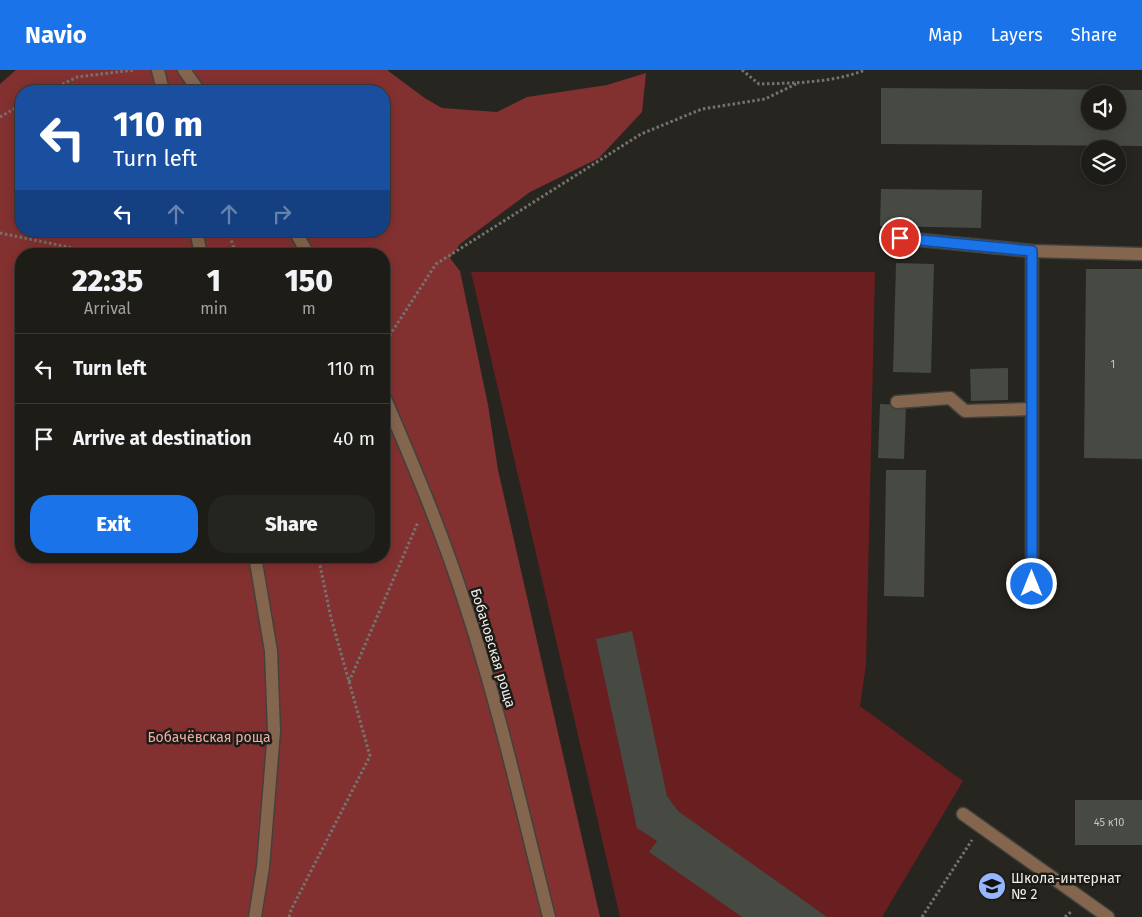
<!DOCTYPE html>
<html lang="en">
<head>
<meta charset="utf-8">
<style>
  body { margin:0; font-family:"Fira Sans",sans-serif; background:#252520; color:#f1f3f6; height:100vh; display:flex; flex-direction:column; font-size:19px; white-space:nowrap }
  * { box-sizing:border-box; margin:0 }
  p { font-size:16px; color:#a0a1a1 }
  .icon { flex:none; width:28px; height:28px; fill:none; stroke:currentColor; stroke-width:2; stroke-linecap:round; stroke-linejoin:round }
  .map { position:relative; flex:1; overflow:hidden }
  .panel { position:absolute; left:15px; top:178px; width:375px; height:315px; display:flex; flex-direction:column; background:#1d1c17; border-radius:20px; box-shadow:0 2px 12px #0003,0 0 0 1px #3b3a36 }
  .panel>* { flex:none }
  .top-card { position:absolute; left:15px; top:15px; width:375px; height:152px; border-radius:20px; box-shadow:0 2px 12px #0003,0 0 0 1px #3b3a36; background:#1a4fa0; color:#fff; overflow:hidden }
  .tools { position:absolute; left:1081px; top:15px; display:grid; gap:10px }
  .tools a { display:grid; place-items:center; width:45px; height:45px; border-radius:50%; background:#1d1c17; box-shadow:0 2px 12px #0003,0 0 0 1px #3b3a36; font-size:25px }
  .pin { position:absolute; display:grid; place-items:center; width:42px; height:42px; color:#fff; margin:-21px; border:2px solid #fff; border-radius:50%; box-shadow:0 1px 5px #0007 }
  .me { position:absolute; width:55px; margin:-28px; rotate:0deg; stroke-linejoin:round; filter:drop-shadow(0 0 4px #0008) }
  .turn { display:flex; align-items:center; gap:18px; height:105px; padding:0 15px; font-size:22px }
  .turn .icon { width:65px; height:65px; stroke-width:2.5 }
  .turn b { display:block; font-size:35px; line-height:42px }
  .lanes { display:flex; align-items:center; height:48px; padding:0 15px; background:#0003; justify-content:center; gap:25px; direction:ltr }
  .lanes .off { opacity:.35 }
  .eta { display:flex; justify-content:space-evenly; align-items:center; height:85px; text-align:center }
  .eta b { font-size:30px; font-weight:800; line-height:35px }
  .button { display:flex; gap:10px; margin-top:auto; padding:10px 15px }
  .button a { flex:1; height:58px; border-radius:20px; background:#1a73e8; color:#fff; font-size:20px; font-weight:800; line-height:58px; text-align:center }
  .button a+a { background:#252520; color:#f1f3f6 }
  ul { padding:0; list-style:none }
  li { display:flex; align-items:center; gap:15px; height:70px; padding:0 15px; border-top:1px solid #3b3a36 }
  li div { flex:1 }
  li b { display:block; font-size:19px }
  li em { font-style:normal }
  header { display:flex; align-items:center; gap:30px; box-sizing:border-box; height:70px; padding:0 25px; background:#1a73e8; color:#fff }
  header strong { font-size:24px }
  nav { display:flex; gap:28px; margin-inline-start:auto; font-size:18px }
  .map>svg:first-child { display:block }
  .green { fill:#691e1f }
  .forest { fill:#833130; fill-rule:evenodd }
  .building { fill:#474943; fill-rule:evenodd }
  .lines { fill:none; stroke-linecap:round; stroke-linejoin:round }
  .minor-casing { stroke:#43413b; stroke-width:15 }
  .path { stroke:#74736d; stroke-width:3; stroke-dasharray:2.5 2.5; stroke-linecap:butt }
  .minor { stroke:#84664f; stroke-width:12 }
  .route-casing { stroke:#114b97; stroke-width:12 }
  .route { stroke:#1a73e8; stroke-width:9 }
  .labels { text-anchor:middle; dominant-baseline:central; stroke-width:5; stroke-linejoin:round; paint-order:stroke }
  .number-label { font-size:11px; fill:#c4c4c0 }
  .street-label { font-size:14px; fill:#eeede9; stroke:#1d1b16 }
  .park-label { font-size:14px; fill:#f3aba6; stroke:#1d1b16 }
  .poi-label { font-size:14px; fill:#eeede9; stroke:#1d1b16; text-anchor:start }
</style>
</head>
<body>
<header>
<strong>Navio</strong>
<nav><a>Map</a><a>Layers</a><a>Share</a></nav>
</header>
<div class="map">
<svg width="1142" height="847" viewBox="0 0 1142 847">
  <rect width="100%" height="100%" fill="#27251f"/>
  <polygon class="green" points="471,202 875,202 866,595 860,636 963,711 882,847 620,847"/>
  <path class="forest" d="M16,0H387L426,29L442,38L497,42L527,27L607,15L646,3L642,42L599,88L530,122L460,174L450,188L460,201L488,335L498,400L600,847H0V14ZM21,21H384V161H21ZM21,184H384V486H21Z"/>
  <g class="building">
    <path d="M881,18L1142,20V76L881,74ZM1090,24H1118V51H1090Z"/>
    <polygon points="881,119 982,120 981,158 880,156"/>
    <polygon points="896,193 934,194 931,303 893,302"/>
    <polygon points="1086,199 1142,199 1142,389 1084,388"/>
    <polygon points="1008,298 1008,330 971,331 970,299"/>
    <polygon points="880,334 906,335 904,389 878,388"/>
    <polygon points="886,400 926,400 924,527 884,526"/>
    <polygon points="632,561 667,726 678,741 827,847 742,847 649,782 657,771 637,758 596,569"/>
    <rect x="1075" y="730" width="67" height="45"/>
  </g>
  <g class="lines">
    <defs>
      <g id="minor">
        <polyline points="158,0 163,21"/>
        <polyline points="184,0 199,21"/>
        <polyline points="196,161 201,184"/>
        <polyline points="295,161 308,184"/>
        <polyline points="900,168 1032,181 1142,184"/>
        <polyline points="1032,181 1032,514"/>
        <path d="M384,326C414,396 444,467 467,540C500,641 523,745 549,847"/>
        <polyline points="897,332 950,328 965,341 1032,339"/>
        <polyline points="963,744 1108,847"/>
        <polyline points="255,847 263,797 274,661 271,581 255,486"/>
      </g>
    </defs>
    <use href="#minor" class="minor-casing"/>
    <g class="path">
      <path d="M742,0L759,14C795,13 832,13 865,0"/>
      <polyline points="49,21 77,7 134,0"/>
      <polyline points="0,47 21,35"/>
      <polyline points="228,161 236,184"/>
      <polyline points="0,163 102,184"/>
      <polyline points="384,274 436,194 641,64 702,39 765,29 798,13"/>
      <polyline points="349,612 418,452"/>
      <polyline points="289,847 291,840 370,686 331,548 318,486"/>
      <polyline points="922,847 972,770"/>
      <polyline points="1065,847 1072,841"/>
    </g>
    <use href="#minor" class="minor"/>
  </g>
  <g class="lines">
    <defs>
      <polyline id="route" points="900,168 1032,181 1032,514"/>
    </defs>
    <use href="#route" class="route-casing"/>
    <use href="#route" class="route"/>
  </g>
  <defs>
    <symbol id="school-disc" viewBox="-11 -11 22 22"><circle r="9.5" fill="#96b6fd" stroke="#1d1b16"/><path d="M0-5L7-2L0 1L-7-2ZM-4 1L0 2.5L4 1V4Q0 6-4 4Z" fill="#111"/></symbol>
  </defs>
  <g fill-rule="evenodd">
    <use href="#school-disc" x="976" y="800" width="32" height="32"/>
  </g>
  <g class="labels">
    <g class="number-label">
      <text x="1113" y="294">1</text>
      <text x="1109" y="752">45 к10</text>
    </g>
    <g class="street-label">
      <text transform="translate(493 578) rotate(73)">Бобачовская роща</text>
    </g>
    <g class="park-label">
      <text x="209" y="667">Бобачёвская роща</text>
    </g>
    <g class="poi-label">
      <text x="1011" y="808">Школа-интернат<tspan x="1011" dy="16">№ 2</tspan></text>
    </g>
  </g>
</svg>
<div class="tools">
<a><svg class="icon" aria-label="sound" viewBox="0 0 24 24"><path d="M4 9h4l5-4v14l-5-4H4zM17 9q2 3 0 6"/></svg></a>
<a><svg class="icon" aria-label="layers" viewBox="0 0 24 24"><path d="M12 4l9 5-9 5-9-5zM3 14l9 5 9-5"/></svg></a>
</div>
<div class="pin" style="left:900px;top:168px;background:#d93025"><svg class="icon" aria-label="arrive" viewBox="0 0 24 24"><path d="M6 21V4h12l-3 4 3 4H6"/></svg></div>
<svg class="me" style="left:1032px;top:514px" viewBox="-20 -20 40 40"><circle r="17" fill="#1a73e8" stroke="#fff" stroke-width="3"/><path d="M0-11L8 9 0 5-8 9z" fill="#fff"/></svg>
<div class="top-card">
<div class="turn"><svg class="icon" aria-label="left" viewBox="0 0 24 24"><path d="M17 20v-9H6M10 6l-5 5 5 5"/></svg><div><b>110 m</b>Turn left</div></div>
<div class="lanes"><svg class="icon" aria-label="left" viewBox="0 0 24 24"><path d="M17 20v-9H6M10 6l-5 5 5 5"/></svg><svg class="icon off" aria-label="ahead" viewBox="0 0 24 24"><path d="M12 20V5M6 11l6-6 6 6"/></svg><svg class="icon off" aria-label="ahead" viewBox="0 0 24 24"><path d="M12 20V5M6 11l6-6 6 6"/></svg><svg class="icon off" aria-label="right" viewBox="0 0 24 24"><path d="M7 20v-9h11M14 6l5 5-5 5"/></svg></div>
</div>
<section class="panel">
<div class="eta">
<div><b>22:35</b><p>Arrival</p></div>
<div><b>1</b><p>min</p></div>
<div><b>150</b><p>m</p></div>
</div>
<ul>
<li><svg class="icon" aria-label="left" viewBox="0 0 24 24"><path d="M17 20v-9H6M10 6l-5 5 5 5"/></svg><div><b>Turn left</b></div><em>110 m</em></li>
<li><svg class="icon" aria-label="arrive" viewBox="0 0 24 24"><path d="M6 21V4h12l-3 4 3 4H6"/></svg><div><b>Arrive at destination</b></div><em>40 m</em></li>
</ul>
<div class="button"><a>Exit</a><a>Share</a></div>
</section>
</div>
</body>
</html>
